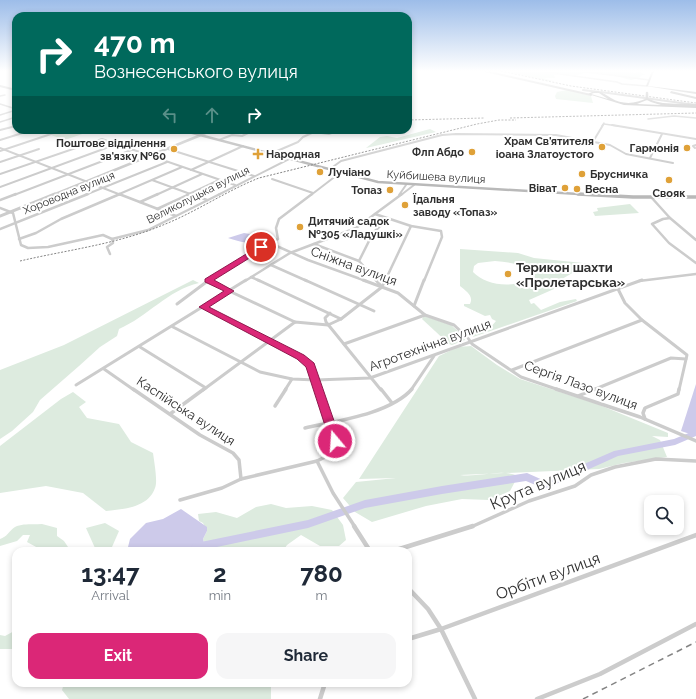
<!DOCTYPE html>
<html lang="en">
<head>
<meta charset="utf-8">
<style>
  body { margin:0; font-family:Raleway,sans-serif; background:#f6f6f7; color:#1f2937; height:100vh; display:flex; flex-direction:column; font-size:15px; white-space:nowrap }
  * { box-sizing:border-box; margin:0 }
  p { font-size:13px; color:#747a83 }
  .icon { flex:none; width:22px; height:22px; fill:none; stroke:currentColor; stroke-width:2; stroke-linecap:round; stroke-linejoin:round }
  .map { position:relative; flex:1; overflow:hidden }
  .drawer { position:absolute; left:12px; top:547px; width:400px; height:140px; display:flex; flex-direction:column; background:#fff; border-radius:12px; box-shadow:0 2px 6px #0003 }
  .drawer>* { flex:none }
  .top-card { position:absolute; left:12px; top:12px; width:400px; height:122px; border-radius:12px; box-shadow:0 2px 6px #0003; background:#00695c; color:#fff; overflow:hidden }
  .controls { position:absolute; left:644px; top:495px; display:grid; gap:8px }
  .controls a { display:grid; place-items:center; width:40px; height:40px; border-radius:8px; background:#fff; box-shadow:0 2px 6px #0003; font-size:20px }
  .pin { position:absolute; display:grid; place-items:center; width:34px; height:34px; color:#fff; margin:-17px; border:2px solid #fff; border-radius:50%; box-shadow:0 1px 4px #0007 }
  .me { position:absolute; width:44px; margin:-22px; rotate:342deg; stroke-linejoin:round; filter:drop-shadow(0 0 3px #0008) }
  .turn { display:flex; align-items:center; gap:14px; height:84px; padding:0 16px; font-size:18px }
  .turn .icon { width:52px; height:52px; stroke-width:2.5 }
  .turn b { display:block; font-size:28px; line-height:34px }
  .lanes { display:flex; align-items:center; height:38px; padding:0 16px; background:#0003; justify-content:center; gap:20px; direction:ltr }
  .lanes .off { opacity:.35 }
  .eta { display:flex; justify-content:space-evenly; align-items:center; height:68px; text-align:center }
  .eta b { font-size:24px; font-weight:700; line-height:28px }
  .cta { display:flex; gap:8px; margin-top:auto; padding:8px 16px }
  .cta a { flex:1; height:46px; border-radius:12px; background:#db2777; color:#fff; font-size:16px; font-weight:700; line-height:46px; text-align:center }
  .cta a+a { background:#f6f6f7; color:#1f2937 }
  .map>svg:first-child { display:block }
  .green { fill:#ddebdf; fill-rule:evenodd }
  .water { fill:#cdcaea }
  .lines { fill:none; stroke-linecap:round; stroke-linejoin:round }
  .river { fill:#cdcaea; fill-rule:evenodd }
  .minor-far5 { stroke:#ccc; stroke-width:1.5 }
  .minor-far4 { stroke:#ccc; stroke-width:2 }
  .minor-far3 { stroke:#ccc; stroke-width:2.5 }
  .minor-far2 { stroke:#ccc; stroke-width:3 }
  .minor-far1 { stroke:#ccc; stroke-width:3.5 }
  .minor { stroke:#ccc; stroke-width:4.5 }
  .tertiary-far1 { stroke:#ccc; stroke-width:2.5 }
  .tertiary { stroke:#ccc; stroke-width:3 }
  .secondary-far2 { stroke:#b9b9b9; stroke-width:2 }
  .secondary-far1 { stroke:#b9b9b9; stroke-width:2.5 }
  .secondary { stroke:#b9b9b9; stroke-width:3.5 }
  .primary { fill:#a7a7a7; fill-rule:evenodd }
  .rail-far1 { stroke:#848484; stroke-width:1; stroke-dasharray:2 1.5; stroke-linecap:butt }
  .rail { stroke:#848484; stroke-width:1.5; stroke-dasharray:6 4.5; stroke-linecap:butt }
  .primary-bridge { stroke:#a7a7a7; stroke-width:2.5 }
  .route { fill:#db2777; stroke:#8e194d }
  .poi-dot { fill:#dfa138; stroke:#fff; stroke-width:1.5 }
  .labels { text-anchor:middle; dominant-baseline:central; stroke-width:4; stroke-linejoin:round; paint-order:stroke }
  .far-poi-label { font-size:11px; font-weight:bold; fill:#2f2f2f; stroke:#fff; text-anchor:end }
  .far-street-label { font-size:11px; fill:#2f2f2f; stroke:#fff }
  .street-label { font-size:13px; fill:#2f2f2f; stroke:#fff }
  .poi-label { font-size:13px; font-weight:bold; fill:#2f2f2f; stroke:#fff; text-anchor:start }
  .near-street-label { font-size:16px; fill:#2f2f2f; stroke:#fff }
</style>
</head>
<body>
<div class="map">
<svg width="696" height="699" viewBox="0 0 696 699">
  <rect width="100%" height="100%" fill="#fff"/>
  <g class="green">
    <polygon points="506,71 621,71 635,73 637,71 645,74 641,76 639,78 631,80 615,76 585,73 577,75 557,74 554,75 555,78 543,78 553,81 548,81"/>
    <polygon points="567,90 591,96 593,103 556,99 555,96 557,92"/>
    <polygon points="430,129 436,132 366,148 380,137 387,136 397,138"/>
    <polygon points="65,130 76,130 85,133 65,140 51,135"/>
    <polygon points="630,204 639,213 595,216 593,212 598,211 597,208"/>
    <path d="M460,249L518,253L534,258L593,264L594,267L574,272L562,279L554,289L529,300L531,304L534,303L541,310L560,302L576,299L577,301L473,337L474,334L490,328L496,321L492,319L490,315L485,316L464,306V304H470C474,296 466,291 460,286ZM495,261C509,262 521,264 534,270L535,273C521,290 487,287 473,272L474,266L478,263Z"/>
    <path d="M193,280L199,283C168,290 147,317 119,329L117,336L100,347L79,366L40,400L33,412L12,431L0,439V370L64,345Z"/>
    <polygon points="424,316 451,325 465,337 465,340 452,345 449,344 422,319"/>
    <path d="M471,346L497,365L520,379L597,404L668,433V437L652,436L660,440L667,457L624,463L599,469L460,475C478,478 501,468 518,476L510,491L489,500L462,499L426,506L372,522L355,512L343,498L356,482L396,478L359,479L439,356L458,347Z"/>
    <path d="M73,392L86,402L79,407L87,418L119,424L131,442L153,453C154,461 158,482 155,488C148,508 123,509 106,511L83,493L46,486L0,493V446L61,399Z"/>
    <polygon points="271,504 286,508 312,506 332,510 343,525 346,540 339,546 320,546 301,535 287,545 283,551 206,551 203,539 207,531 203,523 199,521 198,514 216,512 237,518 256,507"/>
    <polygon points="105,523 119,531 112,547 107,551 92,551 95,548 86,528"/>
    <path d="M42,524L57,528V536L64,541L68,547L67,551H38V548L27,542L30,535H23L17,541L0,546V539C7,537 9,531 15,527C23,523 34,525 42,524Z"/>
    <polygon points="16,630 16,649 0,649 0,635 5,636"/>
    <polygon points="64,683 271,683 271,699 69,699 62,690"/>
  </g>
  <g class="water">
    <path d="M244,233L262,236L263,238C253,247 238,241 228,238Z"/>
    <polygon points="696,384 696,436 681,431"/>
    <polygon points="181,509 207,527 207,531 203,539 206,551 127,551 130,539 146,523 163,519"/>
  </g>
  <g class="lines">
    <polygon class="river" points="696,430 696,436 675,445 618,456 545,489 526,481 442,494 365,508 308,528 198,551 193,550 191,547 193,544 196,543 308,520 365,500 442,486 527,473 545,481 614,451 674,439"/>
    <g class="minor-far5">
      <polyline points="539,71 617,82 622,84 647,86"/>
      <polyline points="581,71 649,80"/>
      <polyline points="0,96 5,95"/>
      <polyline points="0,104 16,109"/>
      <polyline points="0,115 16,110"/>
      <polyline points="648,119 674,116 696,118"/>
      <polyline points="0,122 16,117"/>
      <polyline points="604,124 618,126"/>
      <polyline points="602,126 604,123"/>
    </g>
    <g class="minor-far4">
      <polyline points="612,125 696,139"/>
      <polyline points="0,130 16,126"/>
      <polyline points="201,135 214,130"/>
      <polyline points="0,140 32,130"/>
      <polyline points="219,140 232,135 242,136 254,130"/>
      <polyline points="591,141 594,140 603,125"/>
      <polyline points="0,148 121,195"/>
      <polyline points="695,148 693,146 696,145"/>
      <polyline points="168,149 254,176"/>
      <polyline points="0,151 63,130"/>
      <polyline points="270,154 298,142 303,137 314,132 329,134 339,130"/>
      <polyline points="650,158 662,134"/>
      <polyline points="0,162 39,149"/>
      <polyline points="330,169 341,161 442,135 456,134 556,135 610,145 626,154 673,163"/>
      <polyline points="191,170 243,146"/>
      <polyline points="0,174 102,139 235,185"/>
      <polyline points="272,179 313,193"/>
      <polyline points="152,180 193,195"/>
      <polyline points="0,187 117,144"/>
      <polyline points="14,195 134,149"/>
      <polyline points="85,195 167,162"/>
      <polyline points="117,195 182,167"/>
      <polyline points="156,195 202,174"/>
      <polyline points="187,195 219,180"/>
      <polyline points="218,195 289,159"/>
      <polyline points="311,195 341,172"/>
      <polyline points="399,195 406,185"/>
      <polyline points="401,195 414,185"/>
    </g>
    <g class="minor-far3">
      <polyline points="119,194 176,216"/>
      <polyline points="190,194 207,200"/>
      <polyline points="651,197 670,218 696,240"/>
      <polyline points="0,200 16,194"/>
      <polyline points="140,202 158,194"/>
      <polyline points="0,208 13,213 21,245 28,248 48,247 103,235 112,239 113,243 107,247 110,254"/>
      <polyline points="157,209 190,194"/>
      <polyline points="375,214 411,226 441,231 442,237 424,281"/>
      <polyline points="670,218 663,219 652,224 669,243 696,263"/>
      <polyline points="0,229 88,194"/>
      <polyline points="19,239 36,233 61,219 120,194"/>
      <polyline points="112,239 148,230 220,194"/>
      <polyline points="270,243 308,260 366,281"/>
      <polyline points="314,244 359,261"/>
      <polyline points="271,265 307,281"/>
      <polyline points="251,277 260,281"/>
      <polyline points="208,281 263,246 278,239 276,228 279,219 312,194"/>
      <polyline points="245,281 290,253 356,228 402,194"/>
      <polyline points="377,281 359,261 373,233 388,218"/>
      <polyline points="385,281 411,226"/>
      <polyline points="639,281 696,274"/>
    </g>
    <g class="minor-far2">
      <polyline points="258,280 341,319"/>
      <polyline points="305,280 374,311"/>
      <polyline points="363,280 398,293 425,315 454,325 468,338 472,344 521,377 559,390"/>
      <polyline points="376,280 381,286"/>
      <polyline points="208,281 295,322"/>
      <polyline points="618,289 625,303 642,320 687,355 679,390"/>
      <polyline points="177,304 209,280"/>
      <polyline points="414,306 424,280"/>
      <polyline points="203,307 300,357 311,365 319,390"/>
      <polyline points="330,313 325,318 326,322 381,390"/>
      <polyline points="173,327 260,372 292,379 316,380 370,378 642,280"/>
      <polyline points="344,344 425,315"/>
      <polyline points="140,347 206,388"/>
      <polyline points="104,369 134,390"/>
      <polyline points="512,370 642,320"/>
      <polyline points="76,385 246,280"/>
      <polyline points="203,390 295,322 328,325 341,319 382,287 385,280"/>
      <polyline points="285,390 292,379"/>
      <polyline points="411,390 434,356"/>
      <polyline points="593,390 671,358 686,359"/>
    </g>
    <g class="minor-far1">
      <polyline points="133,389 200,435 233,453 239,460 241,479"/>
      <polyline points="381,389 392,403"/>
      <polyline points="556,389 640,417 696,441"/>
      <polyline points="578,396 595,389"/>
      <polyline points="275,406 286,389"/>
      <polyline points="170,414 204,389"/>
      <polyline points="645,419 643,413 645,408 678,394 679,389"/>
      <path d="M305,428C336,421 390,414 412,389"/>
      <polyline points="317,461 333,493 355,527"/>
      <polyline points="180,500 222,488 241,479 317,461 331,454 335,448 335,441 319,389"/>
      <polyline points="471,527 529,501 575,486 591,475 615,467 656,459 696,461"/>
    </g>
    <g class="minor">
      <polyline points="354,526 370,551"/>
      <polyline points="393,551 473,526"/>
      <polyline points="408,588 428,609 441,629 475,699"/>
      <polyline points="408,639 441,629 696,535"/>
      <polyline points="320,699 325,683"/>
      <polyline points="537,699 600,674 696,624"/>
    </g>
    <polyline class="tertiary-far1" points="53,195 201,135"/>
    <polyline class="tertiary" points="0,216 55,194"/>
    <g class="secondary-far2">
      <polyline points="485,71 591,95"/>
      <polyline points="0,86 16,90"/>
      <polyline points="583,90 599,92"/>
      <polyline points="601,92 696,105"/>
    </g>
    <polyline class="secondary-far1" points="181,130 378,182 595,195"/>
    <polyline class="secondary" points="578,194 633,197 696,197"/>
    <g class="primary">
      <polygon points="652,71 654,71 648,86 696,92 696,94 646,86"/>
      <path d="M597,91C602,92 606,95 611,98C622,105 636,104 647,98C663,106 679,103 696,104V106L675,105L696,106V108L624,105L588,94L592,92ZM594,93H599L608,99L591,94ZM647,100L651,102L661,105L637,104Z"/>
      <polygon points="671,91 696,97 696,99 670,93"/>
    </g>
    <g class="rail-far1">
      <polyline points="501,71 571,86 696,103"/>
      <polyline points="653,71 696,71"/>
      <polyline points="510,118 696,113"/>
      <polyline points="408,120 484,118"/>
      <path d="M20,261C67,250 118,244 163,225C196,212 226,191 259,178L477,124L499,120H516"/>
    </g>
    <polyline class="rail" points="583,699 696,642"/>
    <polyline class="primary-bridge" points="647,93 647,99"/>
  </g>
  <linearGradient id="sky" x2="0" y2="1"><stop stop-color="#9dbde9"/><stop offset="0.42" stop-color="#fff"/><stop offset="1" stop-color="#fff" stop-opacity="0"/></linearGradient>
  <rect width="696" height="169" fill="url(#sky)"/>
  <polygon class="route" points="261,245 265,247 264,249 214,280 234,291 209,307 304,355 314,363 341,441 339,444 335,445 331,444 330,441 306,367 297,359 199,307 224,291 205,282 205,279"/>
  <g class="poi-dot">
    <circle cx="602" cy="147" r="4"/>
    <circle cx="687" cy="148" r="4"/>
    <circle cx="174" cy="149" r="4"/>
    <circle cx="472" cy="152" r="4"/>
    <path d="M256 148h4v4h4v4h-4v4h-4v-4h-4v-4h4z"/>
    <circle cx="320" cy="172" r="4"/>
    <circle cx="582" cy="174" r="4"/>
    <circle cx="669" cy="180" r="4"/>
    <circle cx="565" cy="188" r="4"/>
    <circle cx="577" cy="189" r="4"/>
    <circle cx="390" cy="190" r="4"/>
    <circle cx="405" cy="205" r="4"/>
    <circle cx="300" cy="227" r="4"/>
    <circle cx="508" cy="274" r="4"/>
  </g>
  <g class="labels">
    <g class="far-poi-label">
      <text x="594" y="141">Храм Св'ятителя<tspan x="594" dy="13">іоана Златоустого</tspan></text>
      <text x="166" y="143">Поштове відділення<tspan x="166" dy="13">зв'язку №60</tspan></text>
      <text x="679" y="148">Гармонія</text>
      <text x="464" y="152">Флп Абдо</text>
      <text x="266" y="154" text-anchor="start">Народная</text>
      <text x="328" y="172" text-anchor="start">Лучіано</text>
      <text x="590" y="174" text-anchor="start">Брусничка</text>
      <text x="557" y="188">Віват</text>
      <text x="585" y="189" text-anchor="start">Весна</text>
      <text x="382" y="190">Топаз</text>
      <text x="669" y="193" text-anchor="middle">Свояк</text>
      <text x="413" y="199" text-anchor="start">Їдальня<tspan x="413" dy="13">заводу «Топаз»</tspan></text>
      <text x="308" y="221" text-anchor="start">Дитячий садок<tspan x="308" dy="13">№305 «Ладушкі»</tspan></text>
    </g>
    <g class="far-street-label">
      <text transform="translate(436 177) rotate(3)">Куйбишева вулиця</text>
      <text transform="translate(69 193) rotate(-22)">Хороводна вулиця</text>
      <text transform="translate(198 195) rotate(-27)">Великолуцька вулиця</text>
    </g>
    <g class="street-label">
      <text transform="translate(354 266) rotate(20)">Сніжна вулиця</text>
      <text transform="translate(430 345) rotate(-20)">Агротехнічна вулиця</text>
      <text transform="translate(581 385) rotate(20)">Сергія Лазо вулиця</text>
      <text transform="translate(186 411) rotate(33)">Каспійська вулиця</text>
    </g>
    <g class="poi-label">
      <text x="516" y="267">Терикон шахти<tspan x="516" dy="15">«Пролетарська»</tspan></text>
    </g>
    <g class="near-street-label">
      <text transform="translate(538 485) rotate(-23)">Крута вулиця</text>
      <text transform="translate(548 576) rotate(-20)">Орбіти вулиця</text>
    </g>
  </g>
</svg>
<div class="controls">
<a><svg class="icon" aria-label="search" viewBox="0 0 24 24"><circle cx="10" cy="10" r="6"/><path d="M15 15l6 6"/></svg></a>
</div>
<div class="pin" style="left:261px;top:247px;background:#d93025"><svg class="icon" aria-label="arrive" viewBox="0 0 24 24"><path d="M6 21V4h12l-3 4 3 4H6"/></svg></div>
<svg class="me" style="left:335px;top:441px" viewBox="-20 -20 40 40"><circle r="17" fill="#db2777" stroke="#fff" stroke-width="3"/><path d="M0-11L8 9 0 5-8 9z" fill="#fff"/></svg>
<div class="top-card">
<div class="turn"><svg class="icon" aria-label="right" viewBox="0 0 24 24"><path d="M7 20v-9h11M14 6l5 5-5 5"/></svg><div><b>470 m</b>Вознесенського вулиця</div></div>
<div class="lanes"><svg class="icon off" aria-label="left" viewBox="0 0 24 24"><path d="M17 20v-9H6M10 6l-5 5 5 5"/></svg><svg class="icon off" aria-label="ahead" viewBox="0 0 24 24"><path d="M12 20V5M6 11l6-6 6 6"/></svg><svg class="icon" aria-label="right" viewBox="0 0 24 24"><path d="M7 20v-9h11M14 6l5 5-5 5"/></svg></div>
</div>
<section class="drawer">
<div class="eta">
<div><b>13:47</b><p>Arrival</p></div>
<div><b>2</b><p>min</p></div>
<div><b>780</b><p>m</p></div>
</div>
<div class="cta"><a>Exit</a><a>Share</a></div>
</section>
</div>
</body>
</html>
